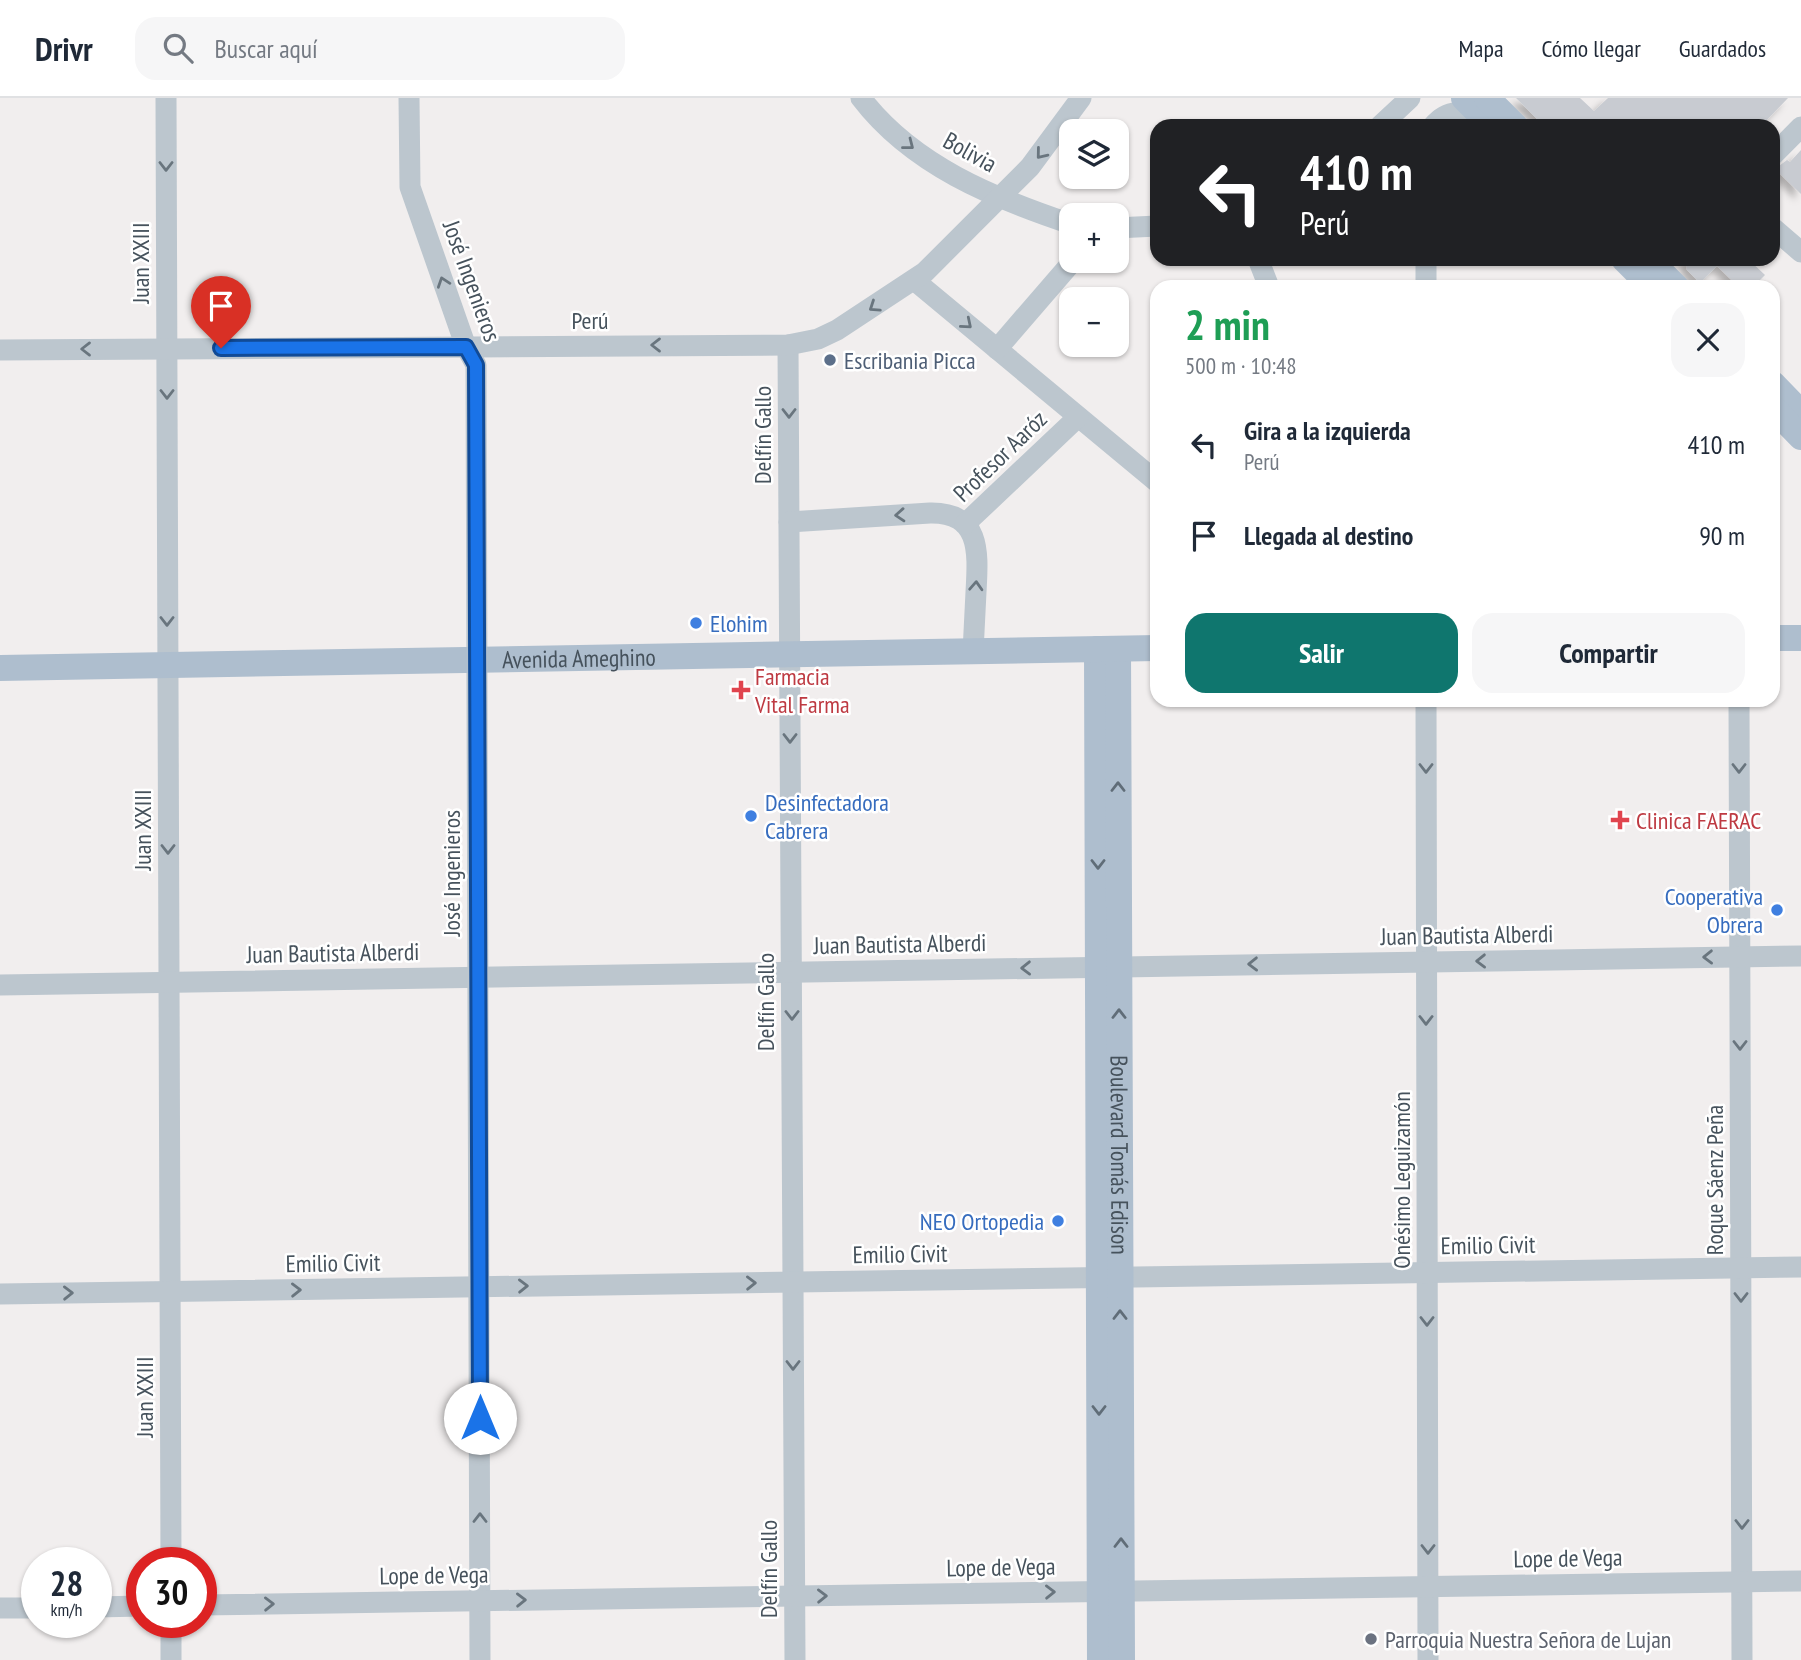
<!DOCTYPE html>
<html lang="es">
<head>
<meta charset="utf-8">
<style>
  body { margin:0; font-family:"PT Sans Narrow",sans-serif; background:#f6f6f7; color:#1f2937; height:100vh; display:flex; flex-direction:column; font-size:26px; white-space:nowrap }
  * { box-sizing:border-box; margin:0 }
  p { font-size:23px; color:#747a83 }
  .icon { flex:none; width:38px; height:38px; fill:none; stroke:currentColor; stroke-width:2; stroke-linecap:round; stroke-linejoin:round }
  .map { position:relative; flex:1; overflow:hidden }
  .drawer { position:absolute; left:1150px; top:182px; width:630px; height:427px; display:flex; flex-direction:column; background:#fff; border-radius:21px; box-shadow:0 2px 5px #0004 }
  .drawer>* { flex:none }
  .top-card { position:absolute; left:1150px; top:21px; width:630px; height:147px; border-radius:21px; box-shadow:0 2px 5px #0004; background:#202124; color:#fff; overflow:hidden }
  .fabs { position:absolute; left:1059px; top:21px; display:grid; gap:14px }
  .fabs a { display:grid; place-items:center; width:70px; height:70px; border-radius:14px; background:#fff; box-shadow:0 2px 5px #0004; font-size:35px }
  .speed { position:absolute; left:21px; top:1449px; display:flex; gap:14px; font-size:35px; font-weight:700; text-align:center }
  .speed>* { display:grid; place-content:center; width:91px; height:91px; border-radius:50%; background:#fff; box-shadow:0 2px 5px #0004; line-height:1 }
  .speed small { font-size:18px; font-weight:400 }
  .speed .limit { border:10px solid #d22; background:#fff; color:#111 }
  .pin { position:absolute; display:grid; place-items:center; width:60px; height:60px; color:#fff; margin:-72px -30px; border-radius:50% 50% 50% 0; rotate:-45deg; box-shadow:0 0 7px #0007 }
  .pin .icon { rotate:45deg }
  .me { position:absolute; width:77px; margin:-38px; rotate:0deg; stroke-linejoin:round; filter:drop-shadow(0 0 5px #0008) }
  .turn { display:flex; align-items:center; gap:24px; height:147px; padding:0 35px; font-size:32px }
  .turn .icon { width:91px; height:91px; stroke-width:2.5 }
  .turn b { display:block; font-size:49px; line-height:60px }
  .round { display:grid; place-items:center; flex:none; width:74px; height:74px; border-radius:21px; background:#f6f6f7 }
  .summary { display:flex; align-items:center; justify-content:space-between; height:119px; padding:0 35px }
  h1 { font-size:42px; font-weight:800; line-height:52px; color:#1e9e55 }
  .cta { display:flex; gap:14px; margin-top:auto; padding:14px 35px }
  .cta a { flex:1; height:80px; border-radius:21px; background:#0f766e; color:#fff; font-size:28px; font-weight:800; line-height:80px; text-align:center }
  .cta a+a { background:#f6f6f7; color:#1f2937 }
  ul { padding:0; list-style:none }
  li { display:flex; align-items:center; gap:21px; height:91px; padding:0 35px }
  li div { flex:1 }
  li b { display:block; font-size:26px }
  li em { font-style:normal }
  header { display:flex; align-items:center; gap:42px; box-sizing:border-box; height:98px; padding:0 35px; background:#fff; border-bottom:2px solid #e0e1e3 }
  header strong { font-size:33px }
  nav { display:flex; gap:38px; margin-inline-start:auto; font-size:24px }
  .search { width:490px; height:63px; background:#f6f6f7; display:flex; align-items:center; gap:18px; box-sizing:border-box; padding:0 24px; border-radius:21px; color:#747a83; font-size:26px }
  .map>svg:first-child { display:block }
  .building { fill:#c8cbd1; filter:url(#shadow) }
  .lines { fill:none; stroke-linecap:round; stroke-linejoin:round }
  .minor { stroke:#bcc6ce; stroke-width:21 }
  .major { stroke:#aebece; stroke-width:26 }
  .oneway { stroke:#69757e }
  .oneway2 { stroke:#606d78 }
  .route-casing { stroke:#114b97; stroke-width:18 }
  .route { stroke:#1a73e8; stroke-width:12 }
  .service-dot { fill:#5c6f8a; stroke:#fff; stroke-width:2.5 }
  .shop-dot { fill:#3f7fe0; stroke:#fff; stroke-width:2.5 }
  .health-dot { fill:#e0444e; stroke:#fff; stroke-width:2.5 }
  .worship-dot { fill:#6b7280; stroke:#fff; stroke-width:2.5 }
  .labels { text-anchor:middle; dominant-baseline:central; stroke-width:5; stroke-linejoin:round; paint-order:stroke }
  .street-label { font-size:24px; fill:#46525c; stroke:#fff }
  .service-label { font-size:24px; fill:#4e5e75; stroke:#fff; text-anchor:start }
  .shop-label { font-size:24px; fill:#366cbe; stroke:#fff; text-anchor:start }
  .health-label { font-size:24px; fill:#be3a42; stroke:#fff; text-anchor:start }
  .worship-label { font-size:24px; fill:#5b616d; stroke:#fff; text-anchor:start }
</style>
</head>
<body>
<header>
<strong>Drivr</strong>
<div class="search"><svg class="icon" aria-label="search" viewBox="0 0 24 24"><circle cx="10" cy="10" r="6"/><path d="M15 15l6 6"/></svg>Buscar aquí</div>
<nav><a>Mapa</a><a>Cómo llegar</a><a>Guardados</a></nav>
</header>
<div class="map">
<svg width="1801" height="1562" viewBox="0 0 1801 1562">
  <defs>
    <filter id="shadow"><feDropShadow dx="-5.5" dy="5.5" stdDeviation="3.5" flood-color="#0004"/></filter>
  </defs>
  <rect width="100%" height="100%" fill="#f1eeee"/>
  <g class="building">
    <polygon points="1516,0 1580,0 1594,13 1608,0 1788,0 1761,28 1544,28"/>
    <polygon points="1801,52 1801,96 1775,71 1787,62 1790,64"/>
    <polygon points="1685,161 1748,161 1765,177 1753,189 1739,189 1717,168 1700,185 1687,172"/>
  </g>
  <g class="lines">
    <g class="minor">
      <polyline points="166,0 171,1465"/>
      <polyline points="409,0 410,89 466,249 476,267 480,1562"/>
      <path d="M861,0C912,67 993,100 1071,126"/>
      <polyline points="1380,28 1410,0"/>
      <path d="M1433,28C1447,11 1466,11 1484,21"/>
      <polyline points="1773,57 1801,29"/>
      <polyline points="1116,130 1157,128"/>
      <polyline points="1773,130 1801,154"/>
      <polyline points="1258,161 1269,189"/>
      <polyline points="914,182 1157,384"/>
      <polyline points="1426,189 1426,161"/>
      <polyline points="788,247 795,1562"/>
      <polyline points="997,251 1073,163"/>
      <polyline points="0,252 788,247 818,241 837,232 925,174 1030,69 1081,0"/>
      <path d="M789,424L930,415C982,414 978,456 976,494C975,514 974,534 973,554"/>
      <polyline points="965,426 1078,319"/>
      <polyline points="1426,602 1428,1562"/>
      <polyline points="1739,602 1742,1562"/>
      <polyline points="0,887 1801,858"/>
      <polyline points="0,1196 1801,1169"/>
      <polyline points="201,1507 1801,1483"/>
      <polyline points="96,1509 142,1508"/>
      <polyline points="0,1510 37,1510"/>
      <polyline points="171,1524 171,1562"/>
    </g>
    <g class="major">
      <polyline points="1464,0 1492,28"/>
      <polyline points="1487,0 1515,28"/>
      <polyline points="1624,161 1652,189"/>
      <polyline points="1648,161 1676,189"/>
      <polyline points="1773,286 1801,315"/>
      <polyline points="1773,310 1801,339"/>
      <polyline points="1773,540 1801,540"/>
      <polyline points="1097,551 1100,1562"/>
      <path id="s1" d="M1118,551L1122,1562"/>
      <path id="s2" d="M0,570L1157,550"/>
    </g>
  </g>
  <defs><path id="oneway-chevron" d="M-2-3.5L2.5 0L-2 3.5" fill="none" stroke-width="1.6" stroke-linecap="round" stroke-linejoin="round" transform="scale(1.75)"/></defs>
  <g class="oneway">
    <use href="#oneway-chevron" transform="translate(909 47) rotate(38)"/>
    <use href="#oneway-chevron" transform="translate(1041 56) rotate(129)"/>
    <use href="#oneway-chevron" transform="translate(166 68) rotate(90)"/>
    <use href="#oneway-chevron" transform="translate(443 184) rotate(-109)"/>
    <use href="#oneway-chevron" transform="translate(874 209) rotate(146)"/>
    <use href="#oneway-chevron" transform="translate(967 226) rotate(40)"/>
    <use href="#oneway-chevron" transform="translate(656 247) rotate(180)"/>
    <use href="#oneway-chevron" transform="translate(86 251) rotate(180)"/>
    <use href="#oneway-chevron" transform="translate(167 296) rotate(90)"/>
    <use href="#oneway-chevron" transform="translate(789 315) rotate(90)"/>
    <use href="#oneway-chevron" transform="translate(900 417) rotate(176)"/>
    <use href="#oneway-chevron" transform="translate(976 488) rotate(-87)"/>
    <use href="#oneway-chevron" transform="translate(167 523) rotate(90)"/>
    <use href="#oneway-chevron" transform="translate(790 640) rotate(90)"/>
    <use href="#oneway-chevron" transform="translate(1426 670) rotate(90)"/>
    <use href="#oneway-chevron" transform="translate(1739 670) rotate(90)"/>
    <use href="#oneway-chevron" transform="translate(168 751) rotate(90)"/>
    <use href="#oneway-chevron" transform="translate(1708 859) rotate(179)"/>
    <use href="#oneway-chevron" transform="translate(1481 863) rotate(179)"/>
    <use href="#oneway-chevron" transform="translate(1253 866) rotate(179)"/>
    <use href="#oneway-chevron" transform="translate(1026 870) rotate(179)"/>
    <use href="#oneway-chevron" transform="translate(792 917) rotate(90)"/>
    <use href="#oneway-chevron" transform="translate(1426 922) rotate(90)"/>
    <use href="#oneway-chevron" transform="translate(1740 947) rotate(90)"/>
    <use href="#oneway-chevron" transform="translate(751 1185) rotate(-1)"/>
    <use href="#oneway-chevron" transform="translate(523 1188) rotate(-1)"/>
    <use href="#oneway-chevron" transform="translate(296 1192) rotate(-1)"/>
    <use href="#oneway-chevron" transform="translate(68 1195) rotate(-1)"/>
    <use href="#oneway-chevron" transform="translate(1741 1199) rotate(90)"/>
    <use href="#oneway-chevron" transform="translate(1427 1223) rotate(90)"/>
    <use href="#oneway-chevron" transform="translate(793 1267) rotate(90)"/>
    <use href="#oneway-chevron" transform="translate(480 1420) rotate(-90)"/>
    <use href="#oneway-chevron" transform="translate(1742 1426) rotate(90)"/>
    <use href="#oneway-chevron" transform="translate(1428 1451) rotate(90)"/>
    <use href="#oneway-chevron" transform="translate(1050 1494) rotate(-1)"/>
    <use href="#oneway-chevron" transform="translate(822 1498) rotate(-1)"/>
    <use href="#oneway-chevron" transform="translate(521 1502) rotate(-1)"/>
    <use href="#oneway-chevron" transform="translate(269 1506) rotate(-1)"/>
  </g>
  <g class="oneway2">
    <use href="#oneway-chevron" transform="translate(1118 689) rotate(-90)"/>
    <use href="#oneway-chevron" transform="translate(1098 766) rotate(90)"/>
    <use href="#oneway-chevron" transform="translate(1119 916) rotate(-90)"/>
    <use href="#oneway-chevron" transform="translate(1120 1217) rotate(-90)"/>
    <use href="#oneway-chevron" transform="translate(1099 1312) rotate(90)"/>
    <use href="#oneway-chevron" transform="translate(1121 1445) rotate(-90)"/>
  </g>
  <g class="lines">
    <defs>
      <polyline id="route" points="221,250 466,249 476,267 480,1320"/>
    </defs>
    <use href="#route" class="route-casing"/>
    <use href="#route" class="route"/>
  </g>
  <circle class="service-dot" cx="830" cy="262" r="7"/>
  <g class="shop-dot">
    <circle cx="696" cy="525" r="7"/>
    <circle cx="751" cy="718" r="7"/>
    <circle cx="1777" cy="812" r="7"/>
    <circle cx="1058" cy="1123" r="7"/>
  </g>
  <g class="health-dot">
    <path d="M737.5 581.5h7v7h7v7h-7v7h-7v-7h-7v-7h7z"/>
    <path d="M1616.5 711.5h7v7h7v7h-7v7h-7v-7h-7v-7h7z"/>
  </g>
  <circle class="worship-dot" cx="1371" cy="1541" r="7"/>
  <g class="labels">
    <g class="street-label">
      <text transform="translate(970 54) rotate(29)">Bolivia</text>
      <text transform="translate(140 165) rotate(-90)">Juan XXIII</text>
      <text transform="translate(472 183) rotate(70)">José Ingenieros</text>
      <text x="590" y="222">Perú</text>
      <text transform="translate(762 337) rotate(-90)">Delfín Gallo</text>
      <text transform="translate(1000 358) rotate(-44)">Profesor Aaróz</text>
      <text stroke="none"><textPath href="#s2" startOffset="579">Avenida Ameghino</textPath></text>
      <text transform="translate(142 732) rotate(-90)">Juan XXIII</text>
      <text transform="translate(451 775) rotate(-90)">José Ingenieros</text>
      <text transform="translate(1467 837) rotate(-1)">Juan Bautista Alberdi</text>
      <text transform="translate(900 846) rotate(-1)">Juan Bautista Alberdi</text>
      <text transform="translate(333 855) rotate(-1)">Juan Bautista Alberdi</text>
      <text transform="translate(765 904) rotate(-90)">Delfín Gallo</text>
      <text stroke="none"><textPath href="#s1" startOffset="506">Boulevard Tomás Edison</textPath></text>
      <text transform="translate(1401 1082) rotate(-90)">Onésimo Leguizamón</text>
      <text transform="translate(1714 1082) rotate(-90)">Roque Sáenz Peña</text>
      <text transform="translate(1488 1147) rotate(-1)">Emilio Civit</text>
      <text transform="translate(900 1156) rotate(-1)">Emilio Civit</text>
      <text transform="translate(333 1165) rotate(-1)">Emilio Civit</text>
      <text transform="translate(144 1299) rotate(-90)">Juan XXIII</text>
      <text transform="translate(1568 1460) rotate(-1)">Lope de Vega</text>
      <text transform="translate(1001 1469) rotate(-1)">Lope de Vega</text>
      <text transform="translate(768 1471) rotate(-90)">Delfín Gallo</text>
      <text transform="translate(434 1477) rotate(-1)">Lope de Vega</text>
    </g>
    <g class="service-label">
      <text x="844" y="262">Escribania Picca</text>
    </g>
    <g class="shop-label">
      <text x="710" y="525">Elohim</text>
      <text x="765" y="704">Desinfectadora<tspan x="765" dy="28">Cabrera</tspan></text>
      <text x="1763" y="798" text-anchor="end">Cooperativa<tspan x="1763" dy="28">Obrera</tspan></text>
      <text x="1044" y="1123" text-anchor="end">NEO Ortopedia</text>
    </g>
    <g class="health-label">
      <text x="755" y="578">Farmacia<tspan x="755" dy="28">Vital Farma</tspan></text>
      <text x="1636" y="722">Clinica FAERAC</text>
    </g>
    <g class="worship-label">
      <text x="1385" y="1541">Parroquia Nuestra Señora de Lujan</text>
    </g>
  </g>
</svg>
<div class="fabs">
<a><svg class="icon" aria-label="layers" viewBox="0 0 24 24"><path d="M12 4l9 5-9 5-9-5zM3 14l9 5 9-5"/></svg></a>
<a>+</a>
<a>−</a>
</div>
<div class="speed"><div>28<small>km/h</small></div><div class="limit">30</div></div>
<div class="pin" style="left:221px;top:250px;background:#d93025"><svg class="icon" aria-label="arrive" viewBox="0 0 24 24"><path d="M6 21V4h12l-3 4 3 4H6"/></svg></div>
<svg class="me" style="left:480px;top:1320px" viewBox="-20 -20 40 40"><circle r="19" fill="#fff"/><path d="M0-13L10 11 0 6-10 11z" fill="#1a73e8"/></svg>
<div class="top-card">
<div class="turn"><svg class="icon" aria-label="left" viewBox="0 0 24 24"><path d="M17 20v-9H6M10 6l-5 5 5 5"/></svg><div><b>410 m</b>Perú</div></div>
</div>
<section class="drawer">
<div class="summary"><div><h1>2 min</h1><p>500 m · 10:48</p></div><a class="round"><svg class="icon" aria-label="close" viewBox="0 0 24 24"><path d="M6 6l12 12M18 6L6 18"/></svg></a></div>
<ul>
<li><svg class="icon" aria-label="left" viewBox="0 0 24 24"><path d="M17 20v-9H6M10 6l-5 5 5 5"/></svg><div><b>Gira a la izquierda</b><p>Perú</p></div><em>410 m</em></li>
<li><svg class="icon" aria-label="arrive" viewBox="0 0 24 24"><path d="M6 21V4h12l-3 4 3 4H6"/></svg><div><b>Llegada al destino</b></div><em>90 m</em></li>
</ul>
<div class="cta"><a>Salir</a><a>Compartir</a></div>
</section>
</div>
</body>
</html>
